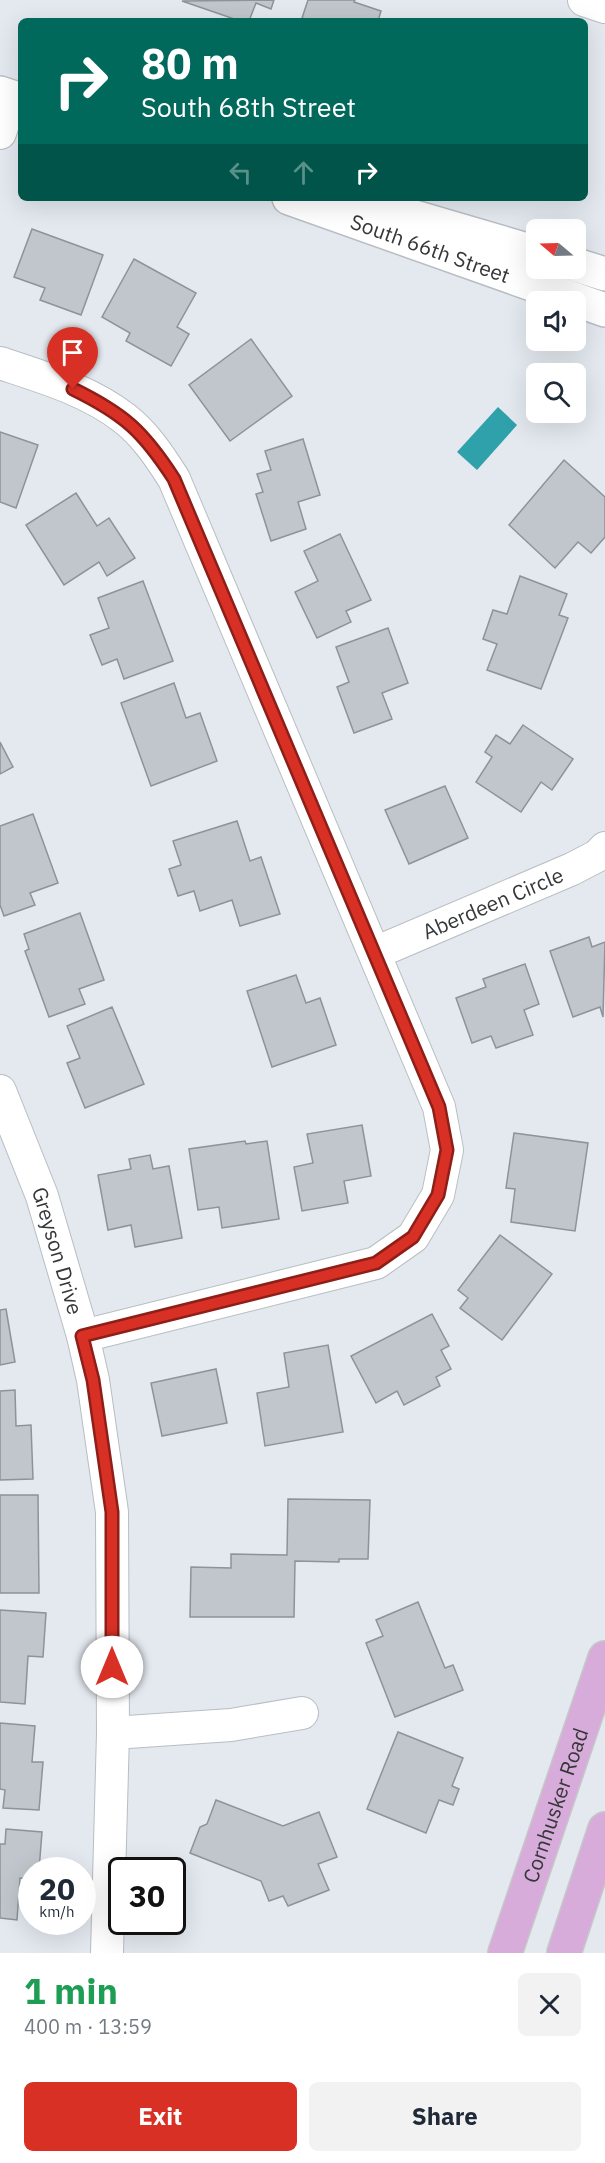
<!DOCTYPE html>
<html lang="en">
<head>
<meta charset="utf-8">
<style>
  body { margin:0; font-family:"IBM Plex Sans",sans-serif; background:#f2f2f3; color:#1f2937; height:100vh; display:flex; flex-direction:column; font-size:22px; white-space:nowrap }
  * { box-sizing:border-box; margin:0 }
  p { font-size:20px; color:#747a83 }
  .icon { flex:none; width:33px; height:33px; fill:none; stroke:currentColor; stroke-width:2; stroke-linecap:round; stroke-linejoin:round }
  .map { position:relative; height:1953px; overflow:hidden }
  .sheet { display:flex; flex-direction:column; background:#fff; flex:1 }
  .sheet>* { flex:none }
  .guide { position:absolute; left:18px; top:18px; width:570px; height:183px; border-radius:9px; box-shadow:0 6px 24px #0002; background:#00695c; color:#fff; overflow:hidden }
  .needle { width:39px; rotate:289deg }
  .buttons { position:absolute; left:526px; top:219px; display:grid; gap:12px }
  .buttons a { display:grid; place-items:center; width:60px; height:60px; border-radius:9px; background:#fff; box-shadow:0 6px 24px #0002; font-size:30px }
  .speed { position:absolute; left:18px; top:1857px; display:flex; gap:12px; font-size:30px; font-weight:700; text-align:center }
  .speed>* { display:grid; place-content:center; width:78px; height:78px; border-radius:50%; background:#fff; box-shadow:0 6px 24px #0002; line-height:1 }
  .speed small { font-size:15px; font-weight:400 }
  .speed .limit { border:3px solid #111; border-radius:9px; background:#fff; color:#111 }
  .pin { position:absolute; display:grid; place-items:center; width:51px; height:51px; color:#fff; margin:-62px -26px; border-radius:50% 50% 50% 0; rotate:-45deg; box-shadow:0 0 6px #0007 }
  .pin .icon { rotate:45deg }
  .me { position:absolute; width:66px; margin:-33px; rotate:0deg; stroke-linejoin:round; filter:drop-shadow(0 0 4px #0008) }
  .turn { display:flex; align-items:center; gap:21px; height:126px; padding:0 24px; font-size:27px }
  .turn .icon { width:78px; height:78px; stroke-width:2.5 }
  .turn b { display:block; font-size:42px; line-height:51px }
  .lanes { display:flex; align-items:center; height:57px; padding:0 24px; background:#0003; justify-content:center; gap:30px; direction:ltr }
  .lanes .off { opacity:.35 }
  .round { display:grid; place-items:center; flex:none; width:63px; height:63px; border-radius:9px; background:#f2f2f3 }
  .headline { display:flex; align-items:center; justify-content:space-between; height:102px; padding:0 24px }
  h1 { font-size:36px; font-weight:700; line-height:45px; color:#1e9e55 }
  .cta { display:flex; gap:12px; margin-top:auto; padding:12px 24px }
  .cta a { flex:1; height:69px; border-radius:9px; background:#d93025; color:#fff; font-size:24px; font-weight:700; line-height:69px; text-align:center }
  .cta a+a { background:#f2f2f3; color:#1f2937 }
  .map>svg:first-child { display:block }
  .water { fill:#2fa1aa }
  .building { fill:#c0c6cb; stroke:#8d9398; stroke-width:1.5 }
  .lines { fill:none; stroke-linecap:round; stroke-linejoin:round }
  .minor-casing { stroke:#b8bec3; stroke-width:34 }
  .tertiary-casing { stroke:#b8bec3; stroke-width:36 }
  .primary-casing { stroke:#c6c7c8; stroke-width:36 }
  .minor { stroke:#fff; stroke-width:32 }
  .tertiary { stroke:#fff; stroke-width:33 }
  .primary { stroke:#d8acda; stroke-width:33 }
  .route-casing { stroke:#8d1f18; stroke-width:15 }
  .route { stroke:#d93025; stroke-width:10 }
  .labels { text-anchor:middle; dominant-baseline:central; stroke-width:4.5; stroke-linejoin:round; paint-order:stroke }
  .street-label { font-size:21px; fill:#353739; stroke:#e3e9ef }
</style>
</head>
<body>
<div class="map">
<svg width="605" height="1953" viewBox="0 0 605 1953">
  <rect width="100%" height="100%" fill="#e3e9ef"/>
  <polygon class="water" points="498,407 517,425 477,470 457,452"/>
  <g class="building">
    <polygon points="274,0 271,9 256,3 249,21 240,21 182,1"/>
    <polygon points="308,0 355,0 354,2 381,11 378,21 311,21 302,18"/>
    <polygon points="32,229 103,255 81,315 40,300 45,288 14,277"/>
    <polygon points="134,259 196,293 177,327 189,334 171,366 126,341 130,333 102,317"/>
    <polygon points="251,339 292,396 230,441 189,385"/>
    <polygon points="0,432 38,445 16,508 0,502"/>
    <polygon points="303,439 320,495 298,502 306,529 271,541 256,494 263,492 257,474 271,470 265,451"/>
    <polygon points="564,460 605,497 605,537 591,553 578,542 555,568 509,525"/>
    <polygon points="76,493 97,526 109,518 135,558 107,576 99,562 64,585 26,525"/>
    <polygon points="340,534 371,600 346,611 351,622 317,638 295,592 318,581 304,551"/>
    <polygon points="520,576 567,594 559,615 568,618 541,689 487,670 497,644 483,639 493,610 507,614"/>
    <polygon points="143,581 173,661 124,679 117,659 102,665 90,635 109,628 98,598"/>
    <polygon points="388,628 408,683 382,693 392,719 354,733 337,687 349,682 336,647"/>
    <polygon points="174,683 186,718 200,713 217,761 151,786 121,703"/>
    <polygon points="523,725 573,759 552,790 541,782 521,812 476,782 492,757 485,752 496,735 510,744"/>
    <polygon points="0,742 13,767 0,774"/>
    <polygon points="445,786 468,838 409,864 385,810"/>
    <polygon points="33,814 58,883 30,893 35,905 4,916 0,905 0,826"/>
    <polygon points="237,821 250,861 261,857 280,914 240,926 232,900 200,911 194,891 178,896 169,869 181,865 173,841"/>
    <polygon points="80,913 104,980 79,989 85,1004 49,1017 25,951 29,949 24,934"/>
    <polygon points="589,937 592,947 605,942 603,1017 600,1007 573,1017 550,951"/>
    <polygon points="525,964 539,1004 524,1010 533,1035 496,1048 491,1036 472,1043 456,998 486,987 483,979"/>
    <polygon points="296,975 306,1003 320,998 336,1045 272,1067 247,991"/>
    <polygon points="112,1007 144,1084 85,1108 67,1063 80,1058 67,1026"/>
    <polygon points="362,1125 371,1176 344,1181 348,1203 302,1211 294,1167 313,1163 307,1134"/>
    <polygon points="514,1133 588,1143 575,1231 511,1222 515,1189 506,1188"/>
    <polygon points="245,1141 246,1144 267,1141 279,1219 222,1228 219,1207 198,1210 189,1149"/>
    <polygon points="150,1155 153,1169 169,1166 182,1238 135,1247 131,1225 108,1230 98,1175 131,1169 129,1159"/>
    <polygon points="500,1235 552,1274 502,1340 460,1308 468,1298 458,1290"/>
    <polygon points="6,1309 15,1362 0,1365 0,1310"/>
    <polygon points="432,1314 449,1346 441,1350 451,1369 436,1377 440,1386 404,1405 397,1391 376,1403 351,1356"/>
    <polygon points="328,1345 343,1432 265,1446 257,1393 289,1387 284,1353"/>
    <polygon points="216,1369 227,1423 162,1436 151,1383"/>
    <polygon points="15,1390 16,1426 31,1425 33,1479 0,1480 0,1391"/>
    <polygon points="0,1495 38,1495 39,1593 0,1593"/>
    <polygon points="288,1499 370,1500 368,1559 339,1559 339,1562 295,1561 294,1617 190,1617 191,1567 231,1568 231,1554 287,1555"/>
    <polygon points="418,1602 445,1668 453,1665 463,1690 395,1717 366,1643 383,1636 376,1620"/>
    <polygon points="0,1610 46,1613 43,1657 28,1656 25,1704 0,1702"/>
    <polygon points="0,1723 35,1726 32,1762 43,1762 39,1810 3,1808 5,1790 0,1789"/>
    <polygon points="398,1732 463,1758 452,1786 459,1789 453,1805 439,1800 426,1833 367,1809"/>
    <polygon points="216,1800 283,1826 319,1812 337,1857 318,1864 329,1890 288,1906 283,1896 269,1901 261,1881 190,1853 200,1827 207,1824"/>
    <polygon points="6,1829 42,1832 39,1870 32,1870 32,1879 20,1878 17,1920 0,1918 0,1844 5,1844"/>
  </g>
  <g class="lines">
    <defs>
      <g id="minor">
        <polyline points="584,0 605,7"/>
        <polyline points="0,133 12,97"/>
        <path d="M0,363C42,377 88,390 124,418C145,434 160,457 174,479L439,1107L447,1150L438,1195L413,1237L376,1263L83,1336"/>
        <path id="s1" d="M375,953L572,869L597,856L605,848"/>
        <path id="s2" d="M0,1091L42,1196L83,1336L93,1380L112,1512L113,1733L107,1953"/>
        <polyline points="113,1733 231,1725 302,1713"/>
      </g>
      <g id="tertiary">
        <polyline points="0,93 21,100"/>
        <path id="s3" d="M289,198L605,310"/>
        <polyline points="360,201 537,253"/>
        <polyline points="576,265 605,274"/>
      </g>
      <g id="primary">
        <path id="s4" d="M505,1953L605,1658"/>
        <polyline points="564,1953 605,1829"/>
      </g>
    </defs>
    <use href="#minor" class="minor-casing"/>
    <use href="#tertiary" class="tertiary-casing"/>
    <use href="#primary" class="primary-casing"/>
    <use href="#minor" class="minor"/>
    <use href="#tertiary" class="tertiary"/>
    <use href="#primary" class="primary"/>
  </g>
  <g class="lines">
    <defs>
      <path id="route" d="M73,389C124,414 143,431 174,479L439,1107L447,1150L438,1195L413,1237L376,1263L82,1336L93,1380L112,1512V1667"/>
    </defs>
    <use href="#route" class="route-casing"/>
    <use href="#route" class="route"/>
  </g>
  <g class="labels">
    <g class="street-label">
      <text stroke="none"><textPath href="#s3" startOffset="150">South 66th Street</textPath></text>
      <text stroke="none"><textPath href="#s1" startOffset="128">Aberdeen Circle</textPath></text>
      <text stroke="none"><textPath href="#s2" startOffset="170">Greyson Drive</textPath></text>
      <text stroke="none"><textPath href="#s4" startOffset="156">Cornhusker Road</textPath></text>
    </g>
  </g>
</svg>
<div class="buttons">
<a><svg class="needle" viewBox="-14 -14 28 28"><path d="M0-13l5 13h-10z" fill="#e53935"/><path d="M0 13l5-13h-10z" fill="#747a83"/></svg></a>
<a><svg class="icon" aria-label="sound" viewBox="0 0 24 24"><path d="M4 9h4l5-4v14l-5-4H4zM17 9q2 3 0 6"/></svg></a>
<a><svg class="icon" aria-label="search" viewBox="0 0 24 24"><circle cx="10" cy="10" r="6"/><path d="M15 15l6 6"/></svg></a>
</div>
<div class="speed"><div>20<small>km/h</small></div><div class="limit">30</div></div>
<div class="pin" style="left:73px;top:389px;background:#d93025"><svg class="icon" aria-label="arrive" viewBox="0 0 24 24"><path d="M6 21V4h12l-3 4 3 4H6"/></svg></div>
<svg class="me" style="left:112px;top:1667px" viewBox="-20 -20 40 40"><circle r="19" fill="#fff"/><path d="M0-13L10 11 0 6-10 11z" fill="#d93025"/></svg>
<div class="guide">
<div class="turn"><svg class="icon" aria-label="right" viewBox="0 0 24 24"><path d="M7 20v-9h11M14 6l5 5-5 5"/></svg><div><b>80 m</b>South 68th Street</div></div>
<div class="lanes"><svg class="icon off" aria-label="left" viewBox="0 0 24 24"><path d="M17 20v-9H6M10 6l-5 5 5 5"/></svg><svg class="icon off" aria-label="ahead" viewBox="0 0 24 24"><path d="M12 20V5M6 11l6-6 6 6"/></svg><svg class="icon" aria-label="right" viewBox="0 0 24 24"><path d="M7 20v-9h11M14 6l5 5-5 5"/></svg></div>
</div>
</div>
<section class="sheet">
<div class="headline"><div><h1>1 min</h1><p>400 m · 13:59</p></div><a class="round"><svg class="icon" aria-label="close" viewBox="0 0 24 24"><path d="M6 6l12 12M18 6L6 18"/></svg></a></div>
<div class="cta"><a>Exit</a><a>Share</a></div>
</section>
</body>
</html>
